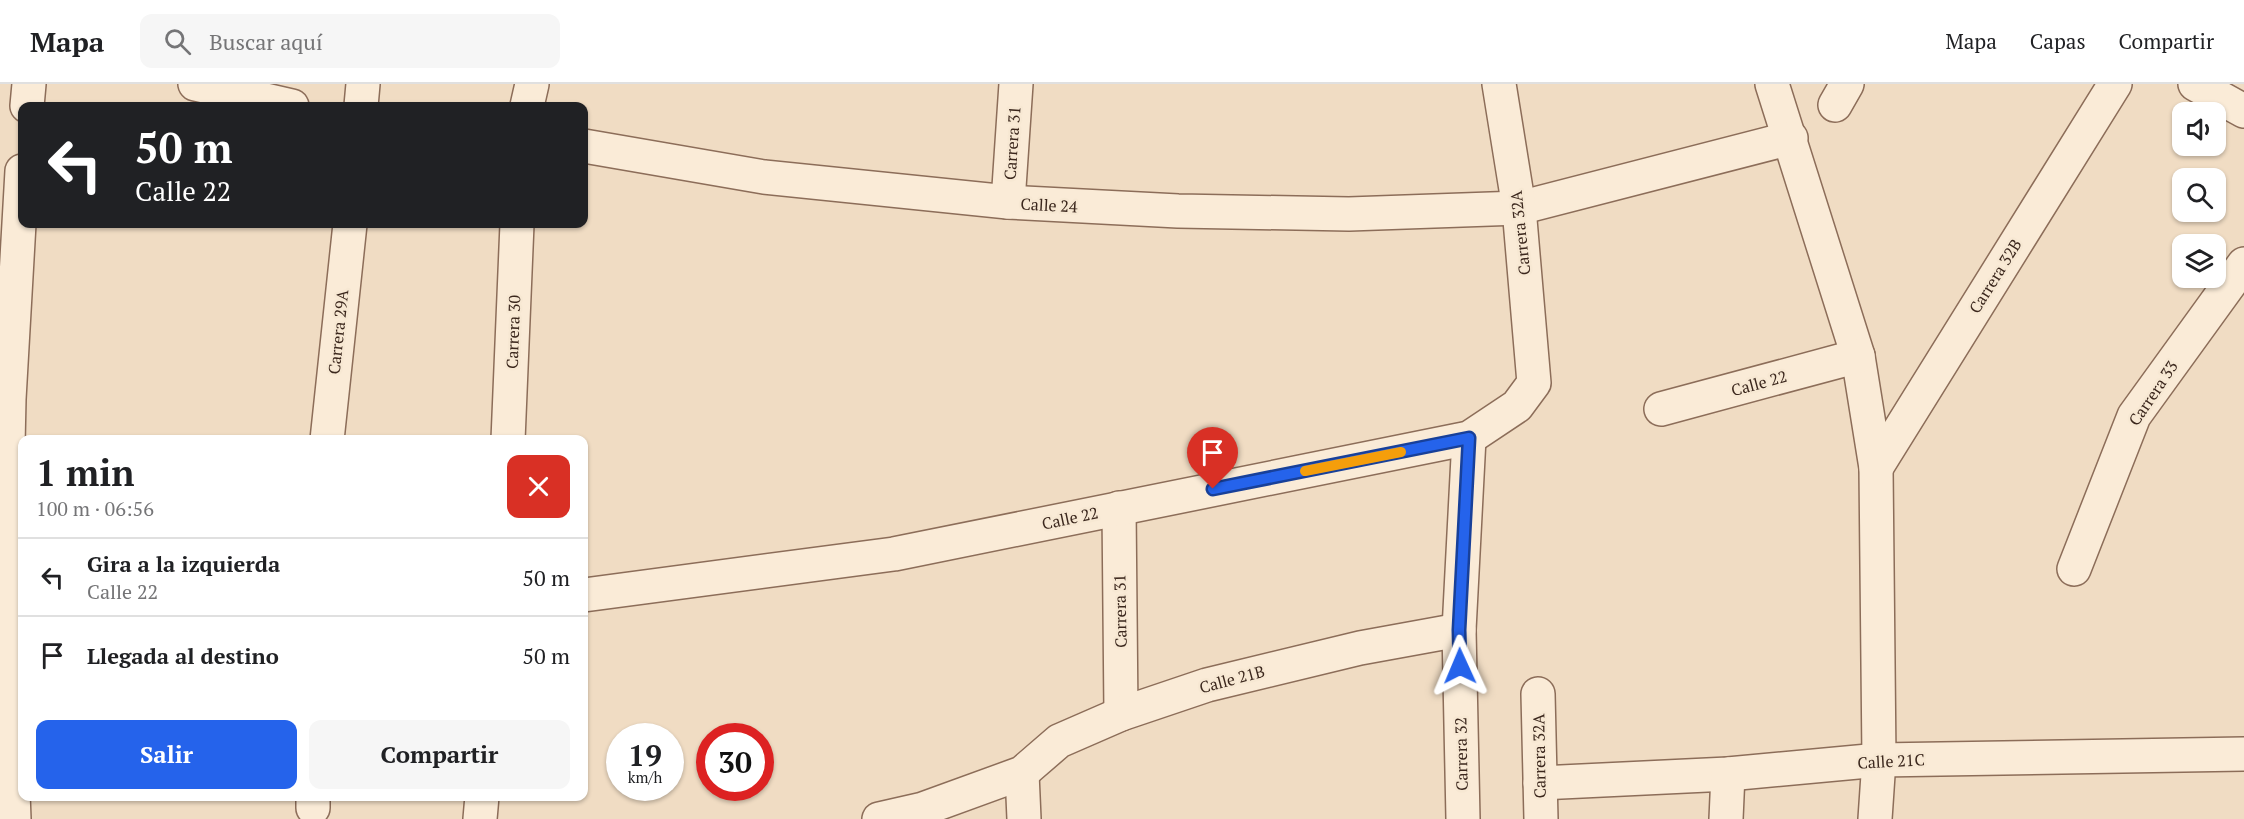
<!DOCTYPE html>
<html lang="es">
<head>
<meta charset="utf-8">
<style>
  body { margin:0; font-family:"PT Serif",serif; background:#f6f6f6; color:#202124; height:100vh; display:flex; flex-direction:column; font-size:22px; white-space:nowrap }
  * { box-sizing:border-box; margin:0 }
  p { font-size:20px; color:#757577 }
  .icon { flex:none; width:33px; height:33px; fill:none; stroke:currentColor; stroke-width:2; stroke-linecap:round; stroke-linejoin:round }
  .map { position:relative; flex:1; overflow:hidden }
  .drawer { position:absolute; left:18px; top:351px; width:570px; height:366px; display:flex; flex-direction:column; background:#fff; border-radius:12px; box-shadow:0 2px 4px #0004 }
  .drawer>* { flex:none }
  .hud { position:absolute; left:18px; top:18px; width:570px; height:126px; border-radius:12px; box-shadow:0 2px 4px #0004; background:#202124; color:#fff; overflow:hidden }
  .fabs { position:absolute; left:2172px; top:18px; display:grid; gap:12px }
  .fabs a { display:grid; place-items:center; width:54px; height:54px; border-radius:12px; background:#fff; box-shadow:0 2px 4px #0004; font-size:30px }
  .speed { position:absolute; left:606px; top:639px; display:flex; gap:12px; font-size:30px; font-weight:700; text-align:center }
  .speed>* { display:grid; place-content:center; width:78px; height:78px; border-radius:50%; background:#fff; box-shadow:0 2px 4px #0004; line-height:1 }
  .speed small { font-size:15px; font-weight:400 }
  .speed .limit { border:9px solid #d22; background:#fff; color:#111 }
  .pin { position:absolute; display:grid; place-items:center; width:51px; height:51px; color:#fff; margin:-62px -26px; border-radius:50% 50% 50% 0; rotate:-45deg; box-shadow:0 0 6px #0007 }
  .pin .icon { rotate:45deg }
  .me { position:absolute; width:66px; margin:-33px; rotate:359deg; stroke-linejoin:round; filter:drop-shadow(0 0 4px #0008) }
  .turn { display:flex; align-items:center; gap:21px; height:126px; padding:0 18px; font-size:27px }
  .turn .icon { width:78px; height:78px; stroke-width:2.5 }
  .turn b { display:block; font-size:42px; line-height:51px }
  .round { display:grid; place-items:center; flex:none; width:63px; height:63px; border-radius:12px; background:#f6f6f6 }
  .headline { display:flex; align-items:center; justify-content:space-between; height:102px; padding:0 18px }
  h1 { font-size:36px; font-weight:700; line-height:45px }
  .primary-button { display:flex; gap:12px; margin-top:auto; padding:12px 18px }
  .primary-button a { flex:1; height:69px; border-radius:12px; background:#2563eb; color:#fff; font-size:24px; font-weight:700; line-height:69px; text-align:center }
  .primary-button a+a { background:#f6f6f6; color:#202124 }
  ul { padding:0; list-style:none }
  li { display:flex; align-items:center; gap:18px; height:78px; padding:0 18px; border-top:2px solid #e0e0e0 }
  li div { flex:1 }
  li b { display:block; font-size:22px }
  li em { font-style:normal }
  header { display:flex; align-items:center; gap:36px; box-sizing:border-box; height:84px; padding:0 30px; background:#fff; border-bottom:2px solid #e0e0e0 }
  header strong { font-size:28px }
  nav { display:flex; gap:33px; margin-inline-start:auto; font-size:21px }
  .search { width:420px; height:54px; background:#f6f6f6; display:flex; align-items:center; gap:15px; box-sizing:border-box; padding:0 21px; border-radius:12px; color:#757577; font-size:22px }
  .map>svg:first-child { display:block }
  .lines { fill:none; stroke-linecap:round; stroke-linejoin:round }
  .minor-casing { stroke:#8c6d59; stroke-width:36 }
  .minor { stroke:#faebd7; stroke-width:33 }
  .route-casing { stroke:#184099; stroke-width:15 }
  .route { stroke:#2563eb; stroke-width:10 }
  .slow { stroke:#f59e0b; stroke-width:10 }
  .labels { text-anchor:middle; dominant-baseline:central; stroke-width:5; stroke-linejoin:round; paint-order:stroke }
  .street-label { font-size:16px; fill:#3b271d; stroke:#f7e8d3 }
</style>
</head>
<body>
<header>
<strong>Mapa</strong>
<div class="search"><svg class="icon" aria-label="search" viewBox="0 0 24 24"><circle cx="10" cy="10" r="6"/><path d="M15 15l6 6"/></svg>Buscar aquí</div>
<nav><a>Mapa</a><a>Capas</a><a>Compartir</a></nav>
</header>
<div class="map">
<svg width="2244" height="735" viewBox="0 0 2244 735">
  <rect width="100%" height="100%" fill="#f0dcc3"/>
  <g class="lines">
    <defs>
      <g id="minor">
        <polyline points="195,0 292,22"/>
        <polyline points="1772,0 1858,272 1876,384 1879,676 1875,735"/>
        <polyline points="2195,0 2244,27"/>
        <polyline points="1835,21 1847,0"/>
        <polyline points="27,22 29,0"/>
        <polyline points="361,22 363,0"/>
        <polyline points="527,22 532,0"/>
        <polyline points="584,62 764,93 1008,118 1178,127 1349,130 1519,124 1791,54"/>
        <polyline points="1008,118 1016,0"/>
        <polyline points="1661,325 1858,272"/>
        <polyline points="327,356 350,140"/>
        <polyline points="508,356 517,140"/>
        <polyline points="1876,384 2115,0"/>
        <polyline points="1119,424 1121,630"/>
        <polyline points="2074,485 2134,332 2244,180"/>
        <polyline points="584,511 894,470 1469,354 1517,322 1534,299 1519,124 1499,0"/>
        <polyline points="1538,610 1541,735"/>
        <polyline points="1022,689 1024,735"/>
        <polyline points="1540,699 1728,690 1879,676 2244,670"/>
        <polyline points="313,712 313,724"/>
        <polyline points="14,735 5,498 9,315 22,87"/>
        <polyline points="480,735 482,712"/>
        <polyline points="879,735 923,725 1022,689 1059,657 1121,630 1207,601 1360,564 1459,546"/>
        <polyline points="1463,735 1459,546 1469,354"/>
        <polyline points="1726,735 1728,690"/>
      </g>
    </defs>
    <use href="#minor" class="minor-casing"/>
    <use href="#minor" class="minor"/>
  </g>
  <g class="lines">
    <defs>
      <polyline id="route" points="1213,405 1469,354 1459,546 1460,582"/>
    </defs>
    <use href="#route" class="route-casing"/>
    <use href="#route" class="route"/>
    <polyline class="slow" points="1305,387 1401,368"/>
  </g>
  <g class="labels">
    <g class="street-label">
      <text transform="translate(1012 59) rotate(-86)">Carrera 31</text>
      <text transform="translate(1049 121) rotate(3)">Calle 24</text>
      <text transform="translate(1520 149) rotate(-96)">Carrera 32A</text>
      <text transform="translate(1995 192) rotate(-58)">Carrera 32B</text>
      <text transform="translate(338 248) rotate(-84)">Carrera 29A</text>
      <text transform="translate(513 248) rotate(-88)">Carrera 30</text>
      <text transform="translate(1759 299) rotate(-15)">Calle 22</text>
      <text transform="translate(2153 309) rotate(-56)">Carrera 33</text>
      <text transform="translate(1070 434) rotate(-12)">Calle 22</text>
      <text transform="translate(1120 527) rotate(-91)">Carrera 31</text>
      <text transform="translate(1232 595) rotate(-15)">Calle 21B</text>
      <text transform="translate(1461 670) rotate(-91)">Carrera 32</text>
      <text transform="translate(1539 672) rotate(-91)">Carrera 32A</text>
      <text transform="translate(1891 677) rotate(-3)">Calle 21C</text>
    </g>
  </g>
</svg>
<div class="fabs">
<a><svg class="icon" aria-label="sound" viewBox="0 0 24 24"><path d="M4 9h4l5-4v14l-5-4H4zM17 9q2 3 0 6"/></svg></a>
<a><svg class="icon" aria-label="search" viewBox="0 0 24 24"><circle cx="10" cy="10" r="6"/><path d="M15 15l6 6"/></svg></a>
<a><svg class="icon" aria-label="layers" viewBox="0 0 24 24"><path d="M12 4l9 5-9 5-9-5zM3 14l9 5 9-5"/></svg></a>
</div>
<div class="speed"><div>19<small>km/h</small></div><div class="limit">30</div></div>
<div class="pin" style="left:1213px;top:405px;background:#d93025"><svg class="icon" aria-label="arrive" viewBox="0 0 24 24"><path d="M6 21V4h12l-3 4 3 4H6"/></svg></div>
<svg class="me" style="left:1460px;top:582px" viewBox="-20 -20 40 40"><path d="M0-17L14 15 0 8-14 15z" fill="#2563eb" stroke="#fff" stroke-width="4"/></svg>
<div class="hud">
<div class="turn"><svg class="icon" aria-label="left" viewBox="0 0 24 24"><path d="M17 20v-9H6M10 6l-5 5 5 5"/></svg><div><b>50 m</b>Calle 22</div></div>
</div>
<section class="drawer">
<div class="headline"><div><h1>1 min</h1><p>100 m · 06:56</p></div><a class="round" style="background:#d93025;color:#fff"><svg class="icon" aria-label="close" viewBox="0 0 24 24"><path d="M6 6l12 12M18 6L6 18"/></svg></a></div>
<ul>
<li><svg class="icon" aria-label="left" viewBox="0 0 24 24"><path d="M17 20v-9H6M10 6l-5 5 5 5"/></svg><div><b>Gira a la izquierda</b><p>Calle 22</p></div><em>50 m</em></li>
<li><svg class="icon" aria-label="arrive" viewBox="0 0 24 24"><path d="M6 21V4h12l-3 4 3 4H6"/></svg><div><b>Llegada al destino</b></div><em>50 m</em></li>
</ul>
<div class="primary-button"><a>Salir</a><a>Compartir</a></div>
</section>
</div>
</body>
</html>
